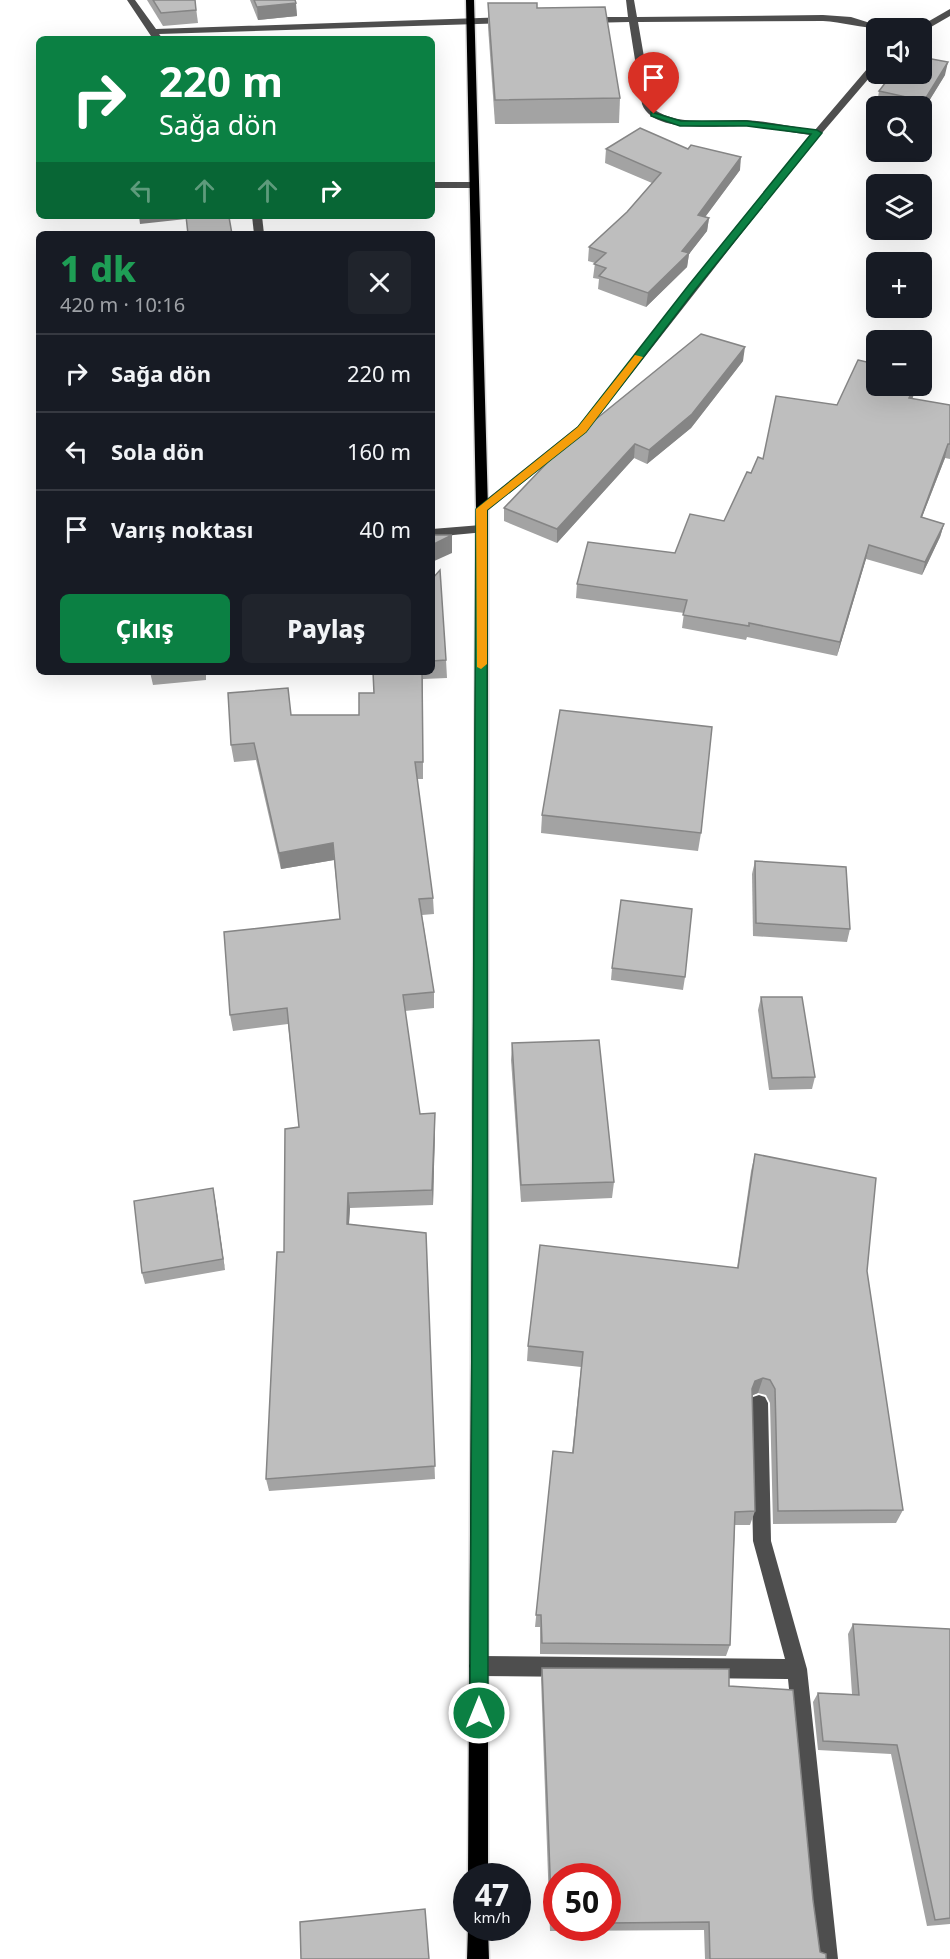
<!DOCTYPE html>
<html lang="tr">
<head>
<meta charset="utf-8">
<style>
  body { margin:0; font-family:"Noto Sans",sans-serif; background:#20242c; color:#f1f3f6; height:100vh; display:flex; flex-direction:column; font-size:22px; white-space:nowrap }
  * { box-sizing:border-box; margin:0 }
  p { font-size:20px; color:#9ea1a6 }
  .icon { flex:none; width:33px; height:33px; fill:none; stroke:currentColor; stroke-width:2; stroke-linecap:round; stroke-linejoin:round }
  .map { position:relative; flex:1; overflow:hidden }
  .sheet { position:absolute; left:36px; top:231px; width:399px; height:444px; display:flex; flex-direction:column; background:#171b24; border-radius:9px; box-shadow:0 6px 24px #0002 }
  .sheet>* { flex:none }
  .hud { position:absolute; left:36px; top:36px; width:399px; height:183px; border-radius:9px; box-shadow:0 6px 24px #0002; background:#0b8043; color:#fff; overflow:hidden }
  .controls { position:absolute; left:866px; top:18px; display:grid; gap:12px }
  .controls a { display:grid; place-items:center; width:66px; height:66px; border-radius:9px; background:#171b24; box-shadow:0 6px 24px #0002; font-size:30px }
  .speed { position:absolute; left:453px; top:1863px; display:flex; gap:12px; font-size:30px; font-weight:700; text-align:center }
  .speed>* { display:grid; place-content:center; width:78px; height:78px; border-radius:50%; background:#171b24; box-shadow:0 6px 24px #0002; line-height:1 }
  .speed small { font-size:15px; font-weight:400 }
  .speed .limit { border:9px solid #d22; background:#fff; color:#111 }
  .pin { position:absolute; display:grid; place-items:center; width:51px; height:51px; color:#fff; margin:-62px -26px; border-radius:50% 50% 50% 0; rotate:-45deg; box-shadow:0 0 6px #0007 }
  .pin .icon { rotate:45deg }
  .me { position:absolute; width:66px; margin:-33px; rotate:0deg; stroke-linejoin:round; filter:drop-shadow(0 0 4px #0008) }
  .turn { display:flex; align-items:center; gap:21px; height:126px; padding:0 24px; font-size:27px }
  .turn .icon { width:78px; height:78px; stroke-width:2.5 }
  .turn b { display:block; font-size:42px; line-height:51px }
  .lanes { display:flex; align-items:center; height:57px; padding:0 24px; background:#0003; justify-content:center; gap:30px; direction:ltr }
  .lanes .off { opacity:.35 }
  .round { display:grid; place-items:center; flex:none; width:63px; height:63px; border-radius:9px; background:#20242c }
  .summary { display:flex; align-items:center; justify-content:space-between; height:102px; padding:0 24px }
  h1 { font-size:36px; font-weight:800; line-height:45px; color:#1e9e55 }
  .button { display:flex; gap:12px; margin-top:auto; padding:12px 24px }
  .button a { flex:1; height:69px; border-radius:9px; background:#0b8043; color:#fff; font-size:24px; font-weight:800; line-height:69px; text-align:center }
  .button a+a { background:#20242c; color:#f1f3f6 }
  ul { padding:0; list-style:none }
  li { display:flex; align-items:center; gap:18px; height:78px; padding:0 24px; border-top:2px solid #363941 }
  li div { flex:1 }
  li b { display:block; font-size:22px }
  li em { font-style:normal }
  .map>svg:first-child { display:block }
  .lines { fill:none; stroke-linecap:round; stroke-linejoin:round }
  .major-casing { stroke:#dbdbdb; stroke-width:3 }
  .minor { fill:#4e4e4e; fill-rule:evenodd }
  .major { fill:#000; fill-rule:evenodd }
  .wall { fill:#a3a3a3; fill-rule:evenodd }
  .shaded-wall { fill:#858585 }
  .building { fill:#bebebe; stroke:#858585; stroke-width:1.5 }
  .route { fill:#0b8043; stroke:#07532c; stroke-width:1.5 }
  .slow { fill:#f59e0b }
</style>
</head>
<body>
<div class="map">
<svg width="950" height="1959" viewBox="0 0 950 1959">
  <rect width="100%" height="100%" fill="#fff"/>
  <g class="lines">
    <defs>
      <g id="major">
        <polygon points="466,0 474,0 488,509 488,1876 468,1876 476,509"/>
        <polygon points="468,1928 488,1928 489,1959 467,1959"/>
      </g>
    </defs>
    <use href="#major" class="major-casing"/>
    <g class="minor">
      <polygon points="127,0 135,0 156,29 509,17 513,20 509,23 159,34 163,39 153,39"/>
      <path d="M626,0H634L637,17L823,15L851,17L886,28C869,30 843,22 823,21L638,22L653,109C680,127 714,119 745,120C768,121 792,127 815,130L873,62L876,61V70L799,160L586,432L486,512H478V506L578,426L810,135C789,132 767,127 746,126C720,125 653,135 642,104L629,22L587,23L583,20L587,17H628Z"/>
      <polygon points="950,9 950,16 924,31 917,28"/>
      <polygon points="432,182 474,182 479,185 474,188 432,188"/>
      <polygon points="252,216 262,216 264,234 254,234"/>
      <polygon points="481,525 485,526 485,532 432,537 432,529"/>
      <polygon points="759,1395 765,1397 768,1403 771,1541 807,1669 838,1959 816,1959 788,1679 479,1676 472,1673 469,1666 472,1659 479,1656 785,1659 753,1541 750,1403 753,1397"/>
    </g>
    <use href="#major" class="major"/>
  </g>
  <g class="wall">
    <polygon points="147,0 195,0 198,23 163,26"/>
    <polygon points="250,0 295,0 297,16 258,20"/>
    <polygon points="488,3 537,8 620,98 619,123 495,124 488,27"/>
    <polygon points="945,75 921,114 921,106 888,106 877,104 879,91"/>
    <polygon points="606,149 740,170 705,217 709,218 707,231 689,254 687,267 646,307 598,289 599,279 593,278 595,263 588,261 589,247 627,212 652,183 605,163"/>
    <polygon points="743,361 691,428 647,464 634,458 557,543 504,521 504,508"/>
    <polygon points="917,388 912,399 950,405 950,459 945,458 922,517 944,524 940,537 922,575 866,559 837,656 747,637 746,640 682,628 684,613 576,598 577,584 675,553 724,521 751,473 763,459 837,405"/>
    <polygon points="432,579 446,660 447,678 423,679 423,779 417,779 433,898 434,914 422,915 434,992 434,1008 405,1011 420,1114 435,1113 435,1128 433,1205 350,1208 349,1224 426,1233 435,1479 269,1491 266,1479 284,1252 299,1127 288,1024 233,1031 230,1015 340,919 334,860 281,869 256,760 234,762 231,745 291,715 359,715 374,693 373,672 432,672"/>
    <polygon points="150,672 206,672 206,680 153,685"/>
    <polygon points="542,815 701,833 698,851 541,833"/>
    <polygon points="755,861 850,929 847,942 753,936 752,874"/>
    <polygon points="612,968 685,977 683,990 611,980"/>
    <polygon points="761,997 815,1077 812,1089 769,1090 758,1010"/>
    <polygon points="512,1043 614,1182 612,1198 521,1202 511,1060"/>
    <polygon points="755,1154 867,1271 903,1510 896,1523 773,1524 770,1403 766,1395 758,1393 752,1395 755,1511 750,1525 735,1525 730,1645 726,1656 540,1654 540,1627 535,1627 553,1451 572,1453 581,1367 527,1361 528,1346 737,1268 751,1171"/>
    <polygon points="213,1188 215,1199 225,1270 145,1284 142,1273"/>
    <polygon points="853,1624 950,1629 950,1924 927,1926 891,1754 818,1750 813,1702 818,1693 852,1694 848,1634"/>
    <path d="M542,1668L729,1686L813,1900L820,1952L826,1959H705L704,1930L550,1931L541,1679ZM556,1876H608V1928H556Z"/>
  </g>
  <g class="shaded-wall">
    <polygon points="296,3 297,16 258,20 257,7"/>
    <polygon points="948,62 945,75 921,114 924,101"/>
    <polygon points="741,157 740,170 697,228 698,215"/>
    <polygon points="139,216 186,216 186,219 140,224"/>
    <polygon points="709,218 707,231 689,254 687,267 646,307 648,293"/>
    <polygon points="745,347 743,361 691,428 647,464 649,450"/>
    <polygon points="915,386 917,386 917,388 906,412 909,398"/>
    <polygon points="635,444 634,458 557,543 557,529"/>
    <polygon points="948,444 945,458 917,530 921,517"/>
    <polygon points="944,524 940,537 922,575 925,562"/>
    <polygon points="452,535 452,553 432,562 432,545"/>
    <polygon points="869,545 866,559 837,656 840,642"/>
    <polygon points="333,843 334,860 281,869 279,853"/>
    <polygon points="435,1113 435,1128 433,1205 432,1190"/>
    <polygon points="213,1188 215,1199 225,1270 223,1259"/>
    <polygon points="348,1193 350,1208 348,1238 347,1224"/>
    <polygon points="763,1378 758,1393 751,1396 752,1389 755,1381"/>
  </g>
  <g class="building">
    <polygon points="153,0 195,0 196,10 161,13"/>
    <polygon points="254,0 295,0 296,3 257,7"/>
    <polygon points="488,3 537,3 537,8 605,7 620,98 495,100"/>
    <polygon points="921,57 948,62 924,101 879,91 892,74 921,74"/>
    <polygon points="640,128 688,149 691,145 741,157 698,215 709,218 682,251 689,253 648,293 599,276 606,268 594,264 606,253 589,247 627,212 661,173 606,149"/>
    <polygon points="186,216 220,216 220,218 229,217 232,234 188,234"/>
    <polygon points="701,334 745,347 692,414 649,450 635,444 557,529 504,508 564,445"/>
    <polygon points="858,360 876,364 876,386 915,386 909,398 950,405 950,444 948,444 921,517 944,524 925,562 869,545 840,642 749,623 749,626 683,615 687,600 577,584 588,542 675,553 690,514 724,521 747,472 751,473 758,457 763,459 776,396 837,405"/>
    <polygon points="432,535 452,535 432,545"/>
    <polygon points="440,570 446,660 432,661 432,579"/>
    <polygon points="373,672 422,672 423,762 415,762 433,898 419,899 434,992 403,995 420,1114 435,1113 432,1190 348,1193 347,1224 426,1233 435,1466 266,1479 277,1252 284,1252 285,1129 299,1127 287,1008 230,1015 224,932 340,919 333,843 279,853 254,743 231,745 228,693 288,688 291,715 359,715 359,693 374,693"/>
    <polygon points="560,710 712,727 701,833 542,815"/>
    <polygon points="755,861 846,867 850,929 756,923"/>
    <polygon points="621,900 692,909 685,977 612,968"/>
    <polygon points="761,997 802,997 815,1077 772,1078"/>
    <polygon points="599,1040 614,1182 521,1185 512,1043"/>
    <polygon points="755,1154 876,1178 867,1271 903,1510 778,1511 775,1389 770,1380 763,1378 755,1381 752,1389 755,1511 735,1512 730,1645 542,1643 541,1615 536,1615 553,1451 573,1453 583,1352 528,1346 540,1245 738,1268"/>
    <polygon points="213,1188 223,1259 142,1273 134,1201"/>
    <polygon points="853,1624 950,1629 950,1918 935,1920 897,1745 823,1741 818,1693 859,1695"/>
    <polygon points="542,1668 729,1669 729,1686 793,1690 813,1900 820,1952 826,1954 826,1959 710,1959 709,1922 608,1923 608,1876 556,1876 556,1924 552,1924"/>
    <polygon points="425,1909 429,1959 301,1959 300,1922"/>
  </g>
  <polygon class="route" points="651,112 681,121 747,121 817,130 822,133 695,290 586,432 487,510 488,1713 485,1719 479,1722 472,1719 470,1713 476,509 578,427 688,286 811,134 747,126 680,126 651,116"/>
  <polygon class="slow" points="635,355 643,357 586,432 487,510 487,664 481,669 477,667 476,509 578,427"/>
</svg>
<div class="controls">
<a><svg class="icon" aria-label="sound" viewBox="0 0 24 24"><path d="M4 9h4l5-4v14l-5-4H4zM17 9q2 3 0 6"/></svg></a>
<a><svg class="icon" aria-label="search" viewBox="0 0 24 24"><circle cx="10" cy="10" r="6"/><path d="M15 15l6 6"/></svg></a>
<a><svg class="icon" aria-label="layers" viewBox="0 0 24 24"><path d="M12 4l9 5-9 5-9-5zM3 14l9 5 9-5"/></svg></a>
<a>+</a>
<a>−</a>
</div>
<div class="speed"><div>47<small>km/h</small></div><div class="limit">50</div></div>
<div class="pin" style="left:654px;top:114px;background:#d93025"><svg class="icon" aria-label="arrive" viewBox="0 0 24 24"><path d="M6 21V4h12l-3 4 3 4H6"/></svg></div>
<svg class="me" style="left:479px;top:1713px" viewBox="-20 -20 40 40"><circle r="17" fill="#0b8043" stroke="#fff" stroke-width="3"/><path d="M0-11L8 9 0 5-8 9z" fill="#fff"/></svg>
<div class="hud">
<div class="turn"><svg class="icon" aria-label="right" viewBox="0 0 24 24"><path d="M7 20v-9h11M14 6l5 5-5 5"/></svg><div><b>220 m</b>Sağa dön</div></div>
<div class="lanes"><svg class="icon off" aria-label="left" viewBox="0 0 24 24"><path d="M17 20v-9H6M10 6l-5 5 5 5"/></svg><svg class="icon off" aria-label="ahead" viewBox="0 0 24 24"><path d="M12 20V5M6 11l6-6 6 6"/></svg><svg class="icon off" aria-label="ahead" viewBox="0 0 24 24"><path d="M12 20V5M6 11l6-6 6 6"/></svg><svg class="icon" aria-label="right" viewBox="0 0 24 24"><path d="M7 20v-9h11M14 6l5 5-5 5"/></svg></div>
</div>
<section class="sheet">
<div class="summary"><div><h1>1 dk</h1><p>420 m · 10:16</p></div><a class="round"><svg class="icon" aria-label="close" viewBox="0 0 24 24"><path d="M6 6l12 12M18 6L6 18"/></svg></a></div>
<ul>
<li><svg class="icon" aria-label="right" viewBox="0 0 24 24"><path d="M7 20v-9h11M14 6l5 5-5 5"/></svg><div><b>Sağa dön</b></div><em>220 m</em></li>
<li><svg class="icon" aria-label="left" viewBox="0 0 24 24"><path d="M17 20v-9H6M10 6l-5 5 5 5"/></svg><div><b>Sola dön</b></div><em>160 m</em></li>
<li><svg class="icon" aria-label="arrive" viewBox="0 0 24 24"><path d="M6 21V4h12l-3 4 3 4H6"/></svg><div><b>Varış noktası</b></div><em>40 m</em></li>
</ul>
<div class="button"><a>Çıkış</a><a>Paylaş</a></div>
</section>
</div>
</body>
</html>
